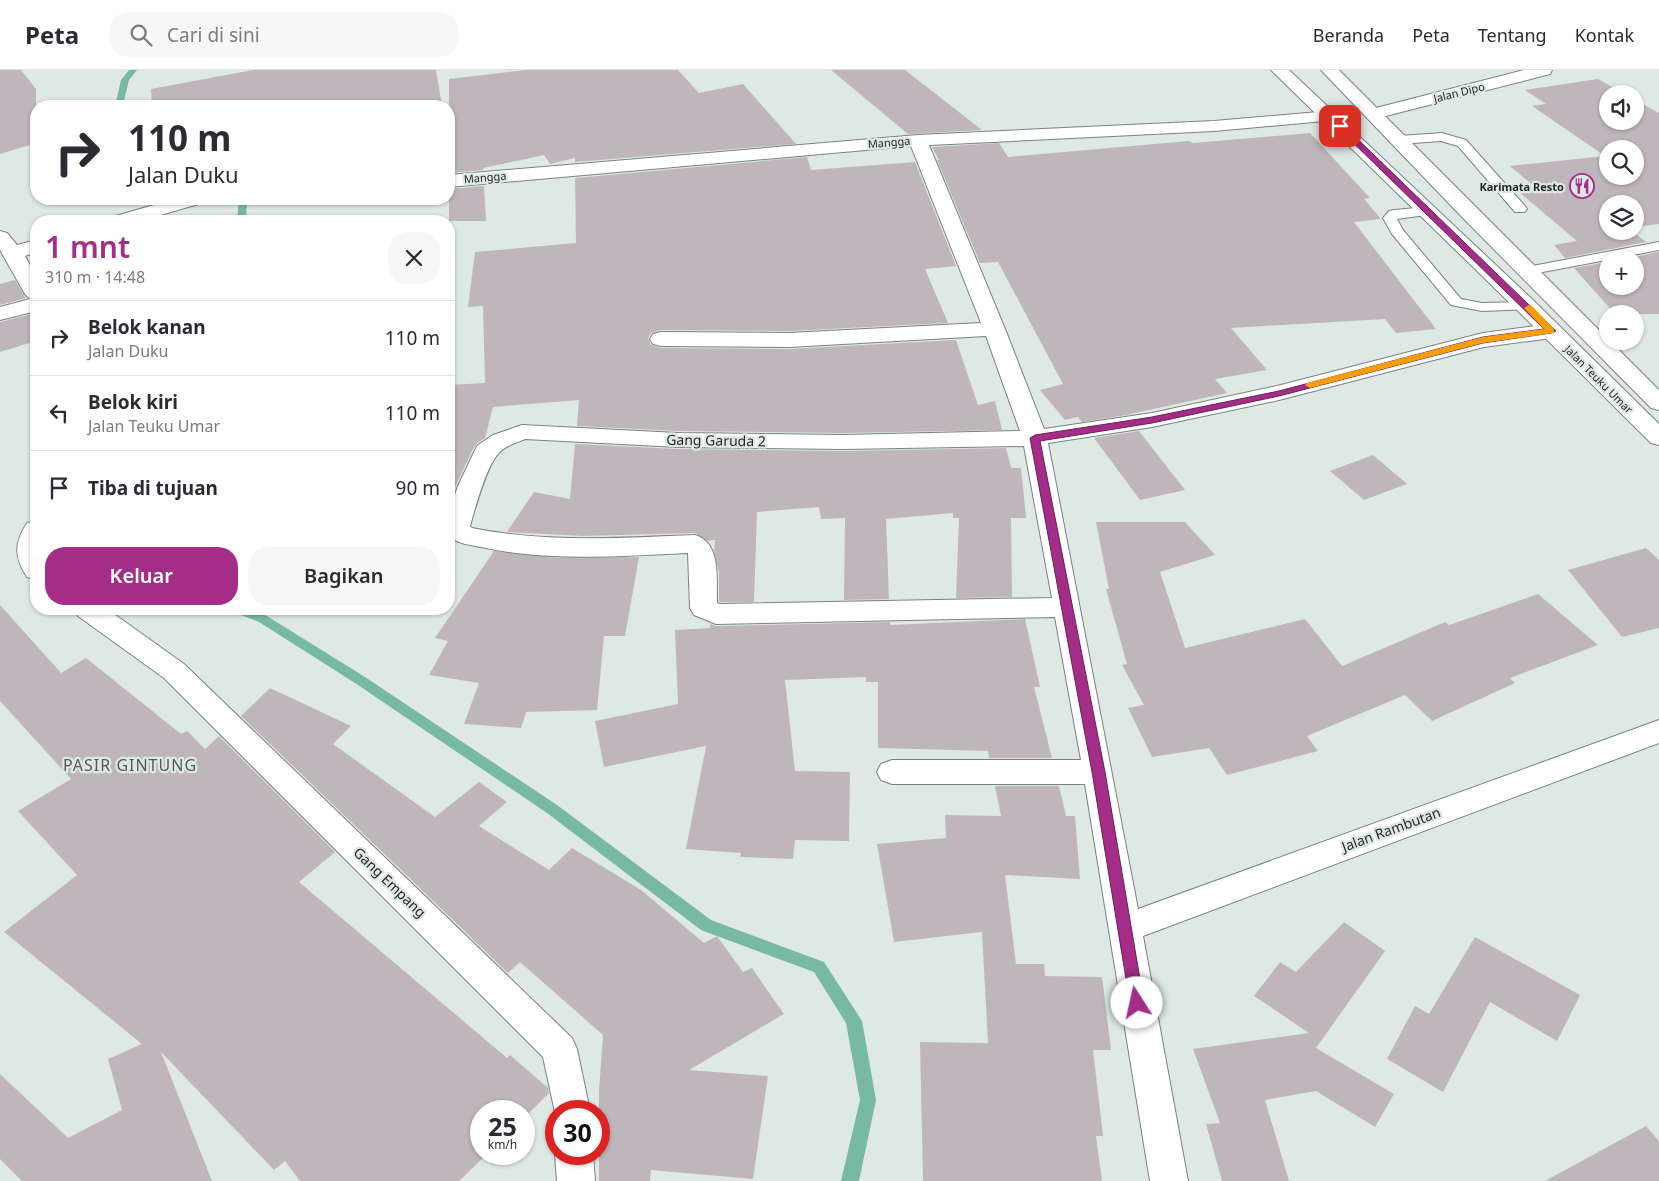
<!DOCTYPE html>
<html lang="id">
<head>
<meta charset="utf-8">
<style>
  body { margin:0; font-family:"Noto Sans",sans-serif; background:#f7f7f7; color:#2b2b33; height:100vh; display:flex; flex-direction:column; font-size:19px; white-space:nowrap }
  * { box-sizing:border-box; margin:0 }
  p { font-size:16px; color:#7c7c81 }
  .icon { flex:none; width:28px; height:28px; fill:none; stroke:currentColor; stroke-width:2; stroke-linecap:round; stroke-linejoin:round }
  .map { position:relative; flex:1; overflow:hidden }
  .drawer { position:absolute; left:30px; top:145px; width:425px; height:400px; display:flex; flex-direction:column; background:#fff; border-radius:20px; box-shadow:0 1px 4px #0004 }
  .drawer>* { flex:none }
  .top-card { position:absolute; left:30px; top:30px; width:425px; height:105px; border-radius:20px; box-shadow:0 1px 4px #0004; background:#fff; color:#2b2b33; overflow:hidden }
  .tools { position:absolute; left:1599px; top:15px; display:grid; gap:10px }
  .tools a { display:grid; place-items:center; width:45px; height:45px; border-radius:50%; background:#fff; box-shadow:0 1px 4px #0004; font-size:25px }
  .speed { position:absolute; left:470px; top:1030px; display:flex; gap:10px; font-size:25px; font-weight:700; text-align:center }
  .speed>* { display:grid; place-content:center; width:65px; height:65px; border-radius:50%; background:#fff; box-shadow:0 1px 4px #0004; line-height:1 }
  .speed small { font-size:12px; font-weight:400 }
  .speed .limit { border:8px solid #d22; background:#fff; color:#111 }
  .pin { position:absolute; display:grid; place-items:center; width:42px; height:42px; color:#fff; margin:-21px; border-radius:10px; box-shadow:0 2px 8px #0006 }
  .me { position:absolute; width:55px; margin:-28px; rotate:350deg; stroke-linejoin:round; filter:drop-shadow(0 0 4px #0008) }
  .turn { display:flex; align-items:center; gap:18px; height:105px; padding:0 15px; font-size:22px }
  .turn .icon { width:65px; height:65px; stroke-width:2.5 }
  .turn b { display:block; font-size:35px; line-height:42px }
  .round { display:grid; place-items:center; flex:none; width:52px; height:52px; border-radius:20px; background:#f7f7f7 }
  .headline { display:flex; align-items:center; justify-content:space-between; height:85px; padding:0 15px }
  h1 { font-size:30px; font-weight:600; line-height:38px; color:#a42e87 }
  .action { display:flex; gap:10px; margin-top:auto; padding:10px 15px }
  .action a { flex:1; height:58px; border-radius:20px; background:#a42e87; color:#fff; font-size:20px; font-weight:600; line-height:58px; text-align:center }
  .action a+a { background:#f7f7f7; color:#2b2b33 }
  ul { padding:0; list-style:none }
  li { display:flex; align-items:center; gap:15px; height:75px; padding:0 15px; border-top:1px solid #e1e1e2 }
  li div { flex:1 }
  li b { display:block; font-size:19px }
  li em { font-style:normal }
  header { display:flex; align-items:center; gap:30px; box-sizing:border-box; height:70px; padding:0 25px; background:#fff; border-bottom:1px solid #e1e1e2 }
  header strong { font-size:24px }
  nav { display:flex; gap:28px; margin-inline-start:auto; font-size:18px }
  .search { width:350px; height:45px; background:#f7f7f7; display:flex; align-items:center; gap:12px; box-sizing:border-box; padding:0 18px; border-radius:20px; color:#7c7c81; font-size:19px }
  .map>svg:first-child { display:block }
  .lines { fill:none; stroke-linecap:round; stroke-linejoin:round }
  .stream { fill:#78b9a4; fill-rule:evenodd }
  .building { fill:#bfb6bb; fill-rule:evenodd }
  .service-casing { stroke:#79827f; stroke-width:2 }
  .minor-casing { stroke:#79827f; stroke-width:2 }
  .trunk-casing { stroke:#79827f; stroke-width:2 }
  .service { fill:#fff; fill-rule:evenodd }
  .minor { fill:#fff; fill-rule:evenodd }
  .trunk { fill:#fff; fill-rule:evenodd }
  .route { fill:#a42e87; stroke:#6b1e58 }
  .slow { fill:#f59e0b }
  .labels { text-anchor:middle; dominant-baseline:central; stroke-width:4.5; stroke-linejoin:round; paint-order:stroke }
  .far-street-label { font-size:11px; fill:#252927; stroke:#dee9e5 }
  .far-poi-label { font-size:11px; font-weight:bold; fill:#252927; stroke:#dee9e5; text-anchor:end }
  .street-label { font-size:14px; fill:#252927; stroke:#dee9e5 }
  .quarter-label { font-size:16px; letter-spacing:1px; fill:#515956; stroke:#dee9e5 }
</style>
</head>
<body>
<header>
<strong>Peta</strong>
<div class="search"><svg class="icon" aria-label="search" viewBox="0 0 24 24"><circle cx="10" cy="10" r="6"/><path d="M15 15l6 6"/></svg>Cari di sini</div>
<nav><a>Beranda</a><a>Peta</a><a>Tentang</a><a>Kontak</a></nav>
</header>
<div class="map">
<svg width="1659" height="1111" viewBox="0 0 1659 1111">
  <rect width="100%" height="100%" fill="#dee9e5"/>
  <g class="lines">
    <g class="stream">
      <polygon points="129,0 137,0 129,10 124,31 138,36 126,36 116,32 121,10"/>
      <polygon points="239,129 247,129 246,151 237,151"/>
      <polygon points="449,240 452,241 454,247 449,250"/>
      <polygon points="231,539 249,539 267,546 365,607 557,735 711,850 824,892 862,951 876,1030 859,1111 841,1111 860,1030 846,953 814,902 701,860 547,743 355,613 259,552 233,542"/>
    </g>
  </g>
  <g class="building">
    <polygon points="0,0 21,0 36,19 36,73 0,84"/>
    <polygon points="253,0 436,0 442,36 152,36 151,19"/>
    <polygon points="526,0 678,0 699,23 743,14 796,74 575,92 575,88 550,94 544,85 483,98 483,100 449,103 449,9"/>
    <polygon points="831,0 905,0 982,60 908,64"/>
    <path d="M1598,9L1625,24H1608V51H1635V30L1659,43V154L1635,157V134H1608V161H1632L1646,172L1565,188L1554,175L1577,171L1519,122L1536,118L1510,96L1605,86L1532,36L1546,34L1525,20ZM1608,79H1635V106H1608Z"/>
    <polygon points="1310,63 1370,128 1364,129 1381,149 1354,152 1436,259 1396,263 1385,249 1231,258 1267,300 1215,309 1227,323 1126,345 1082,352 1078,347 1065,350 1040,320 1063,314 998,192 980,193 937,90 939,90 932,77 999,73 1008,87 1189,71 1193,73"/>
    <polygon points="807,87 811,100 915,92 956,196 925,199 948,253 789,261 661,260 651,263 648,268 651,275 661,278 789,279 956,270 978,335 995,331 1002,360 843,363 678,361 577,356 579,330 493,337 485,368 477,373 473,379 456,415 449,437 449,315 485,313 483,236 468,237 475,182 576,173 575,108"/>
    <polygon points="484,116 486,151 449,151 449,119"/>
    <polygon points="1659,182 1659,244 1615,244 1574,198 1608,192 1608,216 1635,216 1635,189 1623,189"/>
    <polygon points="15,210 26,228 0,235 0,214"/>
    <polygon points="36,243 36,271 0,282 0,252"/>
    <polygon points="1139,361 1185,420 1140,430 1094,368"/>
    <polygon points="575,374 678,379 843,381 1006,378 1011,398 1021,398 1026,448 1011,448 1012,527 956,528 959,448 953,448 953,443 886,449 889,529 844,530 845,448 821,449 819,437 757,442 754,532 719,532 719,503 714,481 715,470 707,471 696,463 583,466 507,462 534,422 570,429"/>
    <polygon points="1373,385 1407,414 1364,430 1330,401"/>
    <polygon points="1096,452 1185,452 1215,485 1160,502 1185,578 1305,549 1342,596 1445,552 1449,555 1538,524 1598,575 1510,608 1515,613 1432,651 1405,625 1307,666 1318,681 1227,705 1209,678 1152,687 1128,638 1144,635 1122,595 1127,594 1106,519 1109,519"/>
    <polygon points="1646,478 1659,490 1659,558 1622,567 1568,500"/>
    <polygon points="494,481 558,488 639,487 625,566 604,566 597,640 526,642 521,658 464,654 479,613 429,605 448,571 435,568"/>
    <polygon points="0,535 61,603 86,588 181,664 187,661 205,679 219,666 335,782 299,812 507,988 510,985 548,1018 549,1023 524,1048 524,1041 481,1041 481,1084 487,1084 459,1111 300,1111 285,1091 274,1100 161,982 212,1111 22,1111 0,1089 0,1004 68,1068 122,1040 108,989 142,974 4,862 77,805 18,741 71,709 0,631"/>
    <polygon points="1025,549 1040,617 1034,617 1052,688 989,688 988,681 878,678 878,612 866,612 866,607 785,610 795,701 850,702 849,771 795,770 793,789 740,787 741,783 686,779 706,676 604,697 595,651 678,634 675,560 710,558 710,554 716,556 890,552 890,555"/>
    <polygon points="270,618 351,656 333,674 435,747 479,712 507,732 479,756 549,800 572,778 641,820 704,873 717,866 743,902 752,898 784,944 689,1000 768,1006 753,1109 651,1100 650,1111 599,1111 599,1021 603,965 520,892 508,903 241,646"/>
    <polygon points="995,716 1059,716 1066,746 1075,746 1080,809 1005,805 1016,894 1044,894 1045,906 1102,907 1111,980 1093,980 1103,1066 1096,1066 1102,1111 923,1111 920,972 988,973 982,862 894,872 877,774 946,768 945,745 1001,746"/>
    <polygon points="1344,852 1385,881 1316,978 1394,1024 1375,1057 1316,1021 1265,1030 1289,1111 1222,1111 1206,1054 1220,1053 1193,979 1309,963 1254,926 1280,892 1296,902"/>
    <polygon points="1475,867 1580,925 1557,971 1490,932 1443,1022 1387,989 1415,936 1429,944"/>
    <polygon points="1646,1056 1659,1071 1659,1111 1545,1111"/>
  </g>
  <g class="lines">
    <defs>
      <g id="service">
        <polygon points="1442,63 1466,70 1525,136 1527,139 1525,142 1515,142 1458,76 1441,71 1400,74 1394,70 1400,66"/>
        <polygon points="1428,137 1433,138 1435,141 1433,144 1397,149 1403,160 1461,229 1482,233 1526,232 1531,233 1533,236 1531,239 1482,241 1451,235 1392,164 1383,148 1389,141 1394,140"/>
        <polygon points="1659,172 1659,180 1527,205 1522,204 1520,201 1522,198 1527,197"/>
      </g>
      <g id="minor">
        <polygon points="1524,0 1552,0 1550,4 1374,49 1368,48 1365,44 1368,40"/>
        <path d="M1330,41L1336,42L1339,46L1336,50L1214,61L929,75L1005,259L1044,359L1152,343L1277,316L1483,263L1551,254L1559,256L1562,261L1559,266L1551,268L1484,277L1279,330L1152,357L1048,373L1138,839L1659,650V673L1143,866L1188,1111H1150L1085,714H892L881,710L877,702L881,694L892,690H1081L1055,547L716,554L694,545L690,538L688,483C619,486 549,492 481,477C470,475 458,474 449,466V442L458,416L475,380L478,375L493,365L522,355L678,363L843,365L1020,361L986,266L789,277L661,276L653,274L650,269L653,264L661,262L789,263L981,253L911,76L449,117V105L918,65L1214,51ZM525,369L678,377L843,379L1024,376L1052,528L720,534L717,533C716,510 722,473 695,465C620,468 546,473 472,458L470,456C475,439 486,397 498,384C504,376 516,373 525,369Z"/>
        <polygon points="175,129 205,129 202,133 140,151 109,151 112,147"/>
        <polygon points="0,161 7,163 17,175 36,170 36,182 25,186 36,206 36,241 0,250 0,237 30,229 25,224 0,180"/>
        <path d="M36,451V510L27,507C14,487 14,473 27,453Z"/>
        <polygon points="75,539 107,539 184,594 572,968 577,979 590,1041 556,1041 556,1047 543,987 164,608 78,546"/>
        <polygon points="556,1082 556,1084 593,1084 595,1111 557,1111 555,1084"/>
      </g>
      <g id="trunk">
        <polygon points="1271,0 1289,0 1534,231 1659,354 1659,375 1651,373 1518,241"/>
        <polygon points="1321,0 1339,0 1608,269 1608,271 1610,271 1659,320 1659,340 1651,338 1460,145"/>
      </g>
    </defs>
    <use href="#service" class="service-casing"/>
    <use href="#minor" class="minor-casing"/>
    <use href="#trunk" class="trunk-casing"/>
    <use href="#service" class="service"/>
    <use href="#minor" class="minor"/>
    <use href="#trunk" class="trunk"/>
  </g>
  <polygon class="route" points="1337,54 1342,54 1556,261 1551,263 1483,273 1279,326 1152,353 1040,371 1105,702 1144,933 1142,938 1137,940 1132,938 1130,933 1092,702 1030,368 1035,365 1152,347 1279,321 1483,267 1544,259 1337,57"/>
  <polygon class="slow" points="1529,235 1532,236 1554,259 1554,263 1483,273 1310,318 1305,315 1307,313 1483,267 1544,259 1524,238"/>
  <defs>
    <symbol id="restaurant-ring" viewBox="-11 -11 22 22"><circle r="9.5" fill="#dee9e5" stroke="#a42e87" stroke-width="1.5"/><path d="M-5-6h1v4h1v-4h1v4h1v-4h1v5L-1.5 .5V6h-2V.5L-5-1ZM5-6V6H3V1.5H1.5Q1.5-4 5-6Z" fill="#a42e87"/></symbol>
  </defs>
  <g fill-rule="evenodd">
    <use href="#restaurant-ring" x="1568" y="102" width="28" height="28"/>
  </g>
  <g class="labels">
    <g class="far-street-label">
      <text transform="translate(1459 22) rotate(-14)">Jalan Dipo</text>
      <text transform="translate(889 72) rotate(-5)">Mangga</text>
      <text transform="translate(485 107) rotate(-5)">Mangga</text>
      <text transform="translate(1599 309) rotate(45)">Jalan Teuku Umar</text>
    </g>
    <g class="far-poi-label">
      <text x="1564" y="116">Karimata Resto</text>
    </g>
    <g class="street-label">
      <text transform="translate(716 370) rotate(1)">Gang Garuda 2</text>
      <text transform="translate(1391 759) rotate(-20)">Jalan Rambutan</text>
      <text transform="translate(390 812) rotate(44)">Gang Empang</text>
    </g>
    <g class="quarter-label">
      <text x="130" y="695">PASIR GINTUNG</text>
    </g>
  </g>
</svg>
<div class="tools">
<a><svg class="icon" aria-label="sound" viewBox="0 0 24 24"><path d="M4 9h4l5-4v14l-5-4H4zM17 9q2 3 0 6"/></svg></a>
<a><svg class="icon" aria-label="search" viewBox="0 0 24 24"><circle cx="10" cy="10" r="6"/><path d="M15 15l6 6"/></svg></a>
<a><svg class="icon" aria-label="layers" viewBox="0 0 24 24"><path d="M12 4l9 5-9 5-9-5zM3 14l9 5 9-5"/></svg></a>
<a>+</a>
<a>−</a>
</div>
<div class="speed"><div>25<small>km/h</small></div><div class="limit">30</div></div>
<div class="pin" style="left:1340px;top:56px;background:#d93025"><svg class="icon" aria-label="arrive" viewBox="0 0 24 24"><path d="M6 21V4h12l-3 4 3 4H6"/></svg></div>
<svg class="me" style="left:1137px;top:933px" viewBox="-20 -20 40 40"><circle r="19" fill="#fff"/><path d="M0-13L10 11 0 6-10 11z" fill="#a42e87"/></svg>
<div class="top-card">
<div class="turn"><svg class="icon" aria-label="right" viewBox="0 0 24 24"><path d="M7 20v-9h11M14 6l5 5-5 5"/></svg><div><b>110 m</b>Jalan Duku</div></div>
</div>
<section class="drawer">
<div class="headline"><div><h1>1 mnt</h1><p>310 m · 14:48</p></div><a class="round"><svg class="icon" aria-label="close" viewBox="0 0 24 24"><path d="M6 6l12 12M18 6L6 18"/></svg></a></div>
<ul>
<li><svg class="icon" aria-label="right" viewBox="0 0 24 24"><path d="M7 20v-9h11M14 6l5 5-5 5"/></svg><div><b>Belok kanan</b><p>Jalan Duku</p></div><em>110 m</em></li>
<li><svg class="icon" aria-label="left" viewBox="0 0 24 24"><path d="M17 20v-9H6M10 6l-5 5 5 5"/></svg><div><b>Belok kiri</b><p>Jalan Teuku Umar</p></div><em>110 m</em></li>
<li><svg class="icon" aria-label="arrive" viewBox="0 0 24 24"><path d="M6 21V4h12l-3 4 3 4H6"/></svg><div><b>Tiba di tujuan</b></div><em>90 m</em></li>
</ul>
<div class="action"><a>Keluar</a><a>Bagikan</a></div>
</section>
</div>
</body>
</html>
